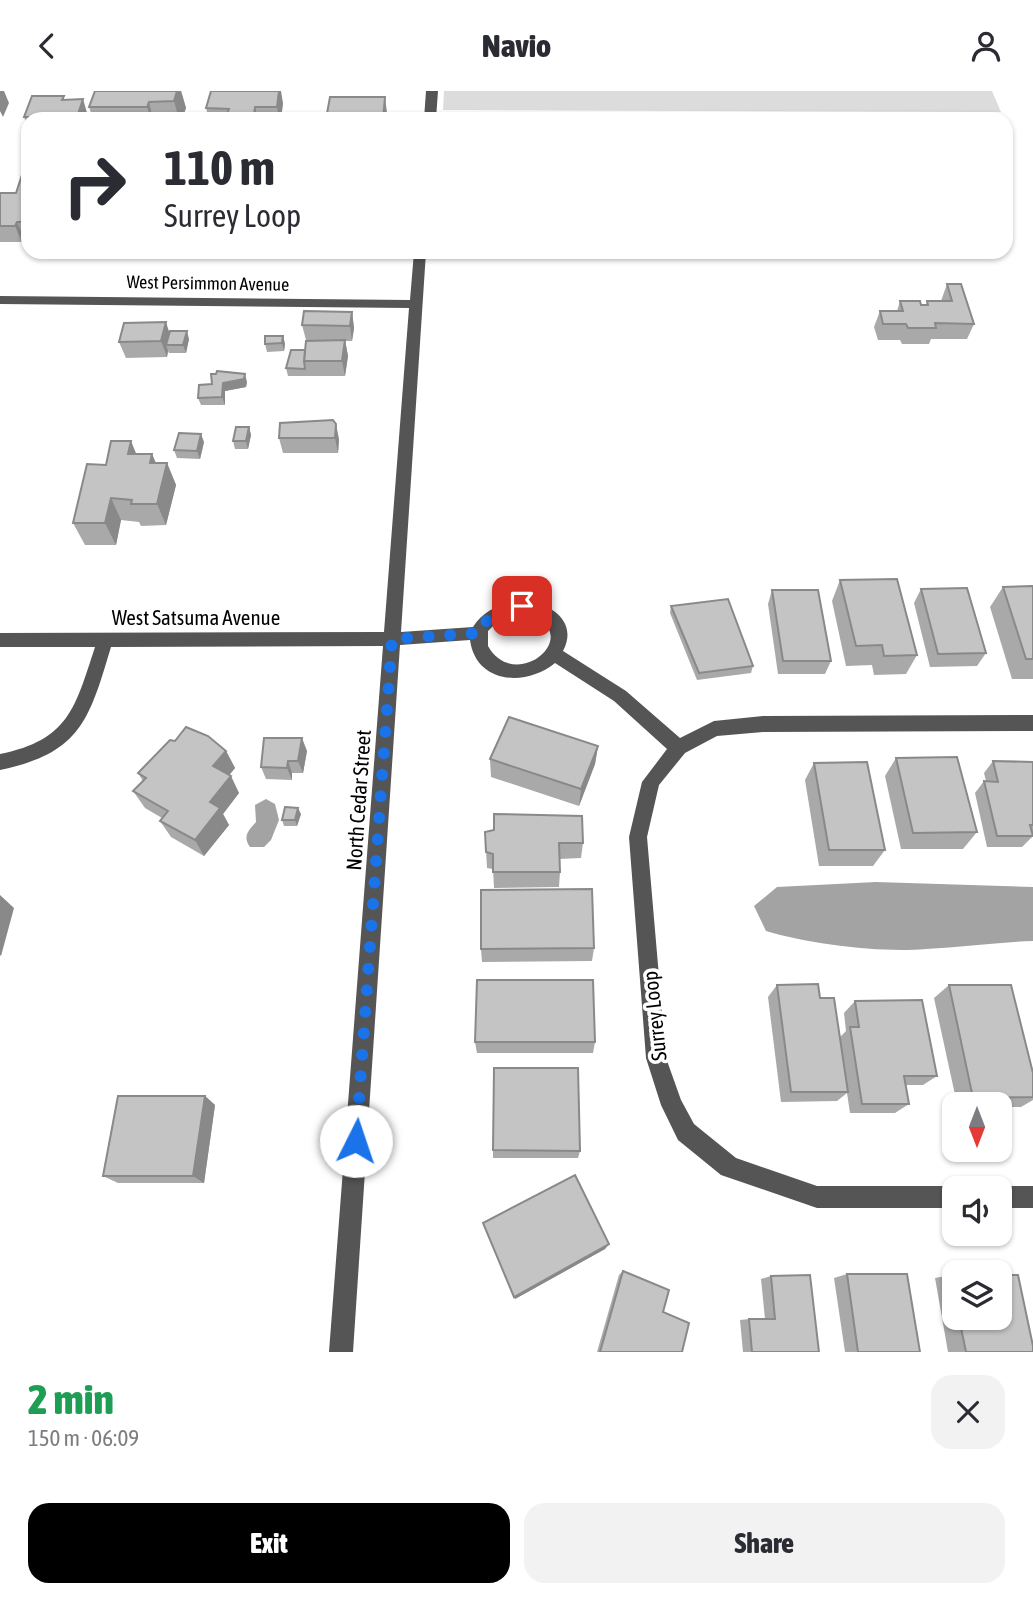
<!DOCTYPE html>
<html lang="en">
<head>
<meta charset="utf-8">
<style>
  body { margin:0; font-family:"Asap Condensed",sans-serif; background:#f2f2f3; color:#2b2b33; height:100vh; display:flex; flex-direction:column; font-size:26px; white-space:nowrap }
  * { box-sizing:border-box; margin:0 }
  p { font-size:23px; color:#7c7c81 }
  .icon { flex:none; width:38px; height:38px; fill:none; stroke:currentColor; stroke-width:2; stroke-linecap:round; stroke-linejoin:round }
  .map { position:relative; height:1261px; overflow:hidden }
  .sheet { display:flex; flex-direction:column; background:#fff; flex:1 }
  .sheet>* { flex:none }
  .banner { position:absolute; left:21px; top:21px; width:992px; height:147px; border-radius:21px; box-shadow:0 2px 5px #0004; background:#fff; color:#2b2b33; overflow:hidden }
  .needle { width:46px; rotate:180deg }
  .tools { position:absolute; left:942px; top:1001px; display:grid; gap:14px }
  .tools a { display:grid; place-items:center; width:70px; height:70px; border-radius:14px; background:#fff; box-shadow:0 2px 5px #0004; font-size:35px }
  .pin { position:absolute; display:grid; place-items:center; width:60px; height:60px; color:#fff; margin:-30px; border-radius:14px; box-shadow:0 4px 10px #0006 }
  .me { position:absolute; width:77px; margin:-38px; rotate:4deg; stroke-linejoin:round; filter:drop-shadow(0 0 5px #0008) }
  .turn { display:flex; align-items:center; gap:24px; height:147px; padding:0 28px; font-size:32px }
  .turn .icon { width:91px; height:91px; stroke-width:2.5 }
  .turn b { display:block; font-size:49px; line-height:60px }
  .round { display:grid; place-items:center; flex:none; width:74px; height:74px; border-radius:21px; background:#f2f2f3 }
  .headline { display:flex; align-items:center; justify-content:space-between; height:119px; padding:0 28px }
  h1 { font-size:42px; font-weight:800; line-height:52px; color:#1e9e55 }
  .action { display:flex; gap:14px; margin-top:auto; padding:14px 28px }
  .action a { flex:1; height:80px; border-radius:21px; background:#000; color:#fff; font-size:28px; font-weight:800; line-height:80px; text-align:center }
  .action a+a { background:#f2f2f3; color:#2b2b33 }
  header { display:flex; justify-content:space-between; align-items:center; height:91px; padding:0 28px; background:#fff; font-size:32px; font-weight:800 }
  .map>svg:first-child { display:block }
  .green { fill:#dcdcdc }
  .water { fill:#a3a3a3 }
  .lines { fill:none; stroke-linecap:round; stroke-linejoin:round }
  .minor { fill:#555; fill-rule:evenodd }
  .wall { fill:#a9a9a9 }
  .shaded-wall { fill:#898989 }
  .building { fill:#c4c4c4; stroke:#898989; stroke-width:2 }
  .route { stroke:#1a73e8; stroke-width:12; stroke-dasharray:0 21.6 }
  .labels { text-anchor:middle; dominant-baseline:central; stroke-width:7; stroke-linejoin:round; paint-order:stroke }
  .far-street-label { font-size:18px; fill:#000; stroke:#fff }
  .street-label { font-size:21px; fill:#000; stroke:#fff }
</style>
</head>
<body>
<header><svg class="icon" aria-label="back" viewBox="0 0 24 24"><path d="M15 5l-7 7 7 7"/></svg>Navio<svg class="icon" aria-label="person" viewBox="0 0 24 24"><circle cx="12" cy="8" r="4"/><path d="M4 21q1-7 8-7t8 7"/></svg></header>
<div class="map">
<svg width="1033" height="1261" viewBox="0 0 1033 1261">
  <rect width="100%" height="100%" fill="#fff"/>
  <polygon class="green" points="444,0 992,0 1001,21 443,19"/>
  <g class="water">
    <path d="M266,708L275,713L279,729L271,749L264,756H250C242,745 249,739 256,731L255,714Z"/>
    <path d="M876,791L1033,796V850C997,851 962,856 926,858C880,862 809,853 766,840L754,815L777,796Z"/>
  </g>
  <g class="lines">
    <g class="minor">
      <polygon points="426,0 438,0 436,28 424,28"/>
      <path d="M414,161H426L401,541L473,536C502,490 588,513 563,560L626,600L680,647L714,630L763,625L1033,624V640L763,641L717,645L685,662L659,694L647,746L666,967L681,1009L694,1033L736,1067L817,1095H954L960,1097H954V1117H817L721,1084L678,1049L661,1014L646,967L629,746L642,691L667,658L614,610L555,572C526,596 476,593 470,549L400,554L353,1261H329L383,555L111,556C89,629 81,662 0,679V663C69,649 75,617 95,556H0V542L384,541L409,217L0,213V205L410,209ZM522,522C528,524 537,525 542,530C573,554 513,599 488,555V540L499,529Z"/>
      <polygon points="999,1095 1033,1095 1033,1117 999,1117 999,1097 993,1097"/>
    </g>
  </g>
  <g class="wall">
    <polygon points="95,0 181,0 186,17 182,28 93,28 89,16"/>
    <polygon points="65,9 88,25 87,28 28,28 28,36 24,26"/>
    <polygon points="283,12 281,28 209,28 206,17"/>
    <polygon points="28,84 28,147 24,147 22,151 0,151 0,102 16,102"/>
    <polygon points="326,161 359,161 359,167 327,167"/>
    <polygon points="947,193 974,233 967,248 931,248 929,253 902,253 900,249 878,249 874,236 880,220 897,220 900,210 921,214 926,214 927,210 941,210"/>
    <polygon points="352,221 354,237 352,250 345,250 348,265 345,285 288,285 286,277 305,259 306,249 302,234"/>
    <polygon points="169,242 189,248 186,262 169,262 168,260 167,266 126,267 119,251"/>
    <polygon points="283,245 285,253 284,260 267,261 265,253"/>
    <polygon points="247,291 246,296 225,300 225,314 201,314 198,307 212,293"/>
    <polygon points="280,332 339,348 338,362 283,362 279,347"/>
    <polygon points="249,336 251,344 248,358 235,358 233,350"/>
    <polygon points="204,351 200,368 177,367 174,359"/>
    <polygon points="136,363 152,363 156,372 167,372 176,394 166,434 141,435 139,431 121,429 116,454 85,454 73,432 106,374"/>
    <polygon points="840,489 917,564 906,583 874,584 872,574 846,575 832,510"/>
    <polygon points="1033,495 1033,588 1012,588 990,516 1003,496"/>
    <polygon points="921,498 986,562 977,575 930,576 914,512"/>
    <polygon points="772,499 831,570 825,583 778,583 768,513"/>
    <polygon points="671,515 753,575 751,582 697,589 670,522"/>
    <polygon points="175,650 226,660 235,677 229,684 239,702 223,723 229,734 204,765 171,746 160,730 162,727 145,717 133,700 143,690 138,682"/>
    <polygon points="598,655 595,673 579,715 491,686 490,668"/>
    <polygon points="307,660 303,682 292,682 292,689 266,688 261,676"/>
    <polygon points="896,667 977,741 963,758 901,758 885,685"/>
    <polygon points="993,670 1033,671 1033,745 1022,756 987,756 975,702 984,690 986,690 984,682"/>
    <polygon points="814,672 885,759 873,775 819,775 805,689"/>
    <polygon points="301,723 297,735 284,735 282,729"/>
    <polygon points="485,741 583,752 581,767 559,768 560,781 559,796 494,797 493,778 487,777"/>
    <polygon points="594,857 592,870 482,871 481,858"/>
    <polygon points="777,894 820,907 840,946 846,940 844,922 855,910 937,985 923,994 906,994 909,1013 895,1022 850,1022 847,1002 837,1010 781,1011 768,906"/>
    <polygon points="949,894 1033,982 1033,1009 1021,1016 999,1016 999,1013 957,1013 934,907"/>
    <polygon points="475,951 595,951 593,962 477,962"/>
    <polygon points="205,1005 215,1014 204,1092 118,1092 103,1085"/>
    <polygon points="493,1059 580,1060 578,1067 493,1067"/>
    <polygon points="483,1132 609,1153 605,1158 515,1208"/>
    <polygon points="623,1180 663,1221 682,1261 597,1261 619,1184"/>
    <polygon points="847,1183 920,1261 845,1261 834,1187"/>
    <polygon points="951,1184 954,1184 954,1227 999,1227 1033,1261 948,1261 935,1187"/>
    <polygon points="771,1185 819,1261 743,1261 740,1229 749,1228 765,1228 761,1188"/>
  </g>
  <g class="shaded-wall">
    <polygon points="0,0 4,0 9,12 3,26 0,20"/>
    <polygon points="177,0 181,0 186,17 182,28 179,28 174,10"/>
    <polygon points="279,0 281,0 283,12 281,28 279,28 277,16"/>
    <polygon points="385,6 387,22 386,28 383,28"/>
    <polygon points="83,8 88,25 87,28 78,28 77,26"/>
    <polygon points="149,11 153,28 151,28 147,16"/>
    <polygon points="255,16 258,28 255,28 254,23"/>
    <polygon points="17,131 24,147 22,151 15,135"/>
    <polygon points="352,221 354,237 352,250 350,235"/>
    <polygon points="166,231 171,247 166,254 168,260 167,266 161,250"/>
    <polygon points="187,240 189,248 186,262 183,254"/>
    <polygon points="283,245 285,253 284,260 282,252"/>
    <polygon points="345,249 348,265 345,285 342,270"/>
    <polygon points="245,283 247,291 246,296 225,300 225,314 222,306 223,292"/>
    <polygon points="336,333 339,348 338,362 335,347"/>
    <polygon points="249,336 251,344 248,358 246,350"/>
    <polygon points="201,343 204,351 200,368 197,360"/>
    <polygon points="131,350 140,372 128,363"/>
    <polygon points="152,363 161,385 150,372"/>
    <polygon points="167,372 176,394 166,434 157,413"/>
    <polygon points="111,407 121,429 116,454 105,432"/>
    <polygon points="302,647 307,660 303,682 298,670"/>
    <polygon points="598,655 595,673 579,715 581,698"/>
    <polygon points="226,660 235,677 222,693 213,675"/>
    <polygon points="288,670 292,682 292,689 287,677"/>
    <polygon points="231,685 239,702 223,723 229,734 204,765 195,749 210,711"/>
    <polygon points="298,717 301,723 297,735 295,729"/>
    <polygon points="0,804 14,817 1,865 0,864"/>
    <polygon points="205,1005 215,1014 204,1092 193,1085"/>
    <polygon points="609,1153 605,1158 515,1208 514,1206"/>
  </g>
  <g class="building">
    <polygon points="95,0 177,0 174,10 149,11 147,16 89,16"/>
    <polygon points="211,0 279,0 277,16 255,16 254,23 227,23 229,18 206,17"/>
    <polygon points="32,5 64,5 62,9 83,8 77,26 24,26"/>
    <polygon points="330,6 385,6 383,28 326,28"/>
    <polygon points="22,84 28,84 28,131 17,131 15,135 0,135 0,102 16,102"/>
    <polygon points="947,193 961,193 974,233 935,232 936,237 908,237 906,233 883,233 880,220 903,220 900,210 920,210 921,214 928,214 927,210 952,210"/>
    <polygon points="304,220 352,221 350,235 302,234"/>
    <polygon points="166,231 161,250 119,251 124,232"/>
    <polygon points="170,240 187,240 183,254 166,254"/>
    <polygon points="265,245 283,245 282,252 265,253"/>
    <polygon points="345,249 342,270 304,270 306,250"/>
    <polygon points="291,259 305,259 304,270 305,278 286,277"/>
    <polygon points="217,280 245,283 244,288 223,292 222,306 198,307 199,294 212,293 211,283 216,283"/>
    <polygon points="333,329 336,333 335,347 279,347 280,332"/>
    <polygon points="236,336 249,336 246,350 233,350"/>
    <polygon points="179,342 201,343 197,360 174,359"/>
    <polygon points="111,350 131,350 128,363 152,363 150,372 167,372 157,413 131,413 132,409 111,407 105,432 73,432 87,373 106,374"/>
    <polygon points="897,488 917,564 884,565 882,554 856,555 840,489"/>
    <polygon points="1033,495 1033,568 1026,568 1003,496"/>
    <polygon points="967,497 986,562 938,563 921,498"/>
    <polygon points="772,499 818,499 831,570 783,570"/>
    <polygon points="728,508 753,575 699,582 671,515"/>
    <polygon points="509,626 598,655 581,698 490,668"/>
    <polygon points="186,636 208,645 226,660 213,675 231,685 210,711 220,717 195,749 160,730 168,720 133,700 146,687 138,682 170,649 175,650"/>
    <polygon points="264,647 302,647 298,670 288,670 287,677 261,676"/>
    <polygon points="957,666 977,741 913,742 896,667"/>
    <polygon points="993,670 1033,671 1033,734 1030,734 1033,745 997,745 984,690 998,691"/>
    <polygon points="867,671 885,759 829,759 814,672"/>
    <polygon points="285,716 298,717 295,729 282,729"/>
    <polygon points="494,723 582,725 583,752 559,752 560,781 493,781 493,763 486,761 485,741 494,739"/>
    <polygon points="592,798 594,857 481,858 481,799"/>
    <polygon points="477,889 593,889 595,951 475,951"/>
    <polygon points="818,893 820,907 834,907 848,1001 791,1001 777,894"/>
    <polygon points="949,894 1011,894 1033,982 1033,1006 973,1007"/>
    <polygon points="922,909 937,985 904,985 909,1013 862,1013 850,936 859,936 855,910"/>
    <polygon points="494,977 578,977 580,1060 493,1059"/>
    <polygon points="118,1005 205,1005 193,1085 103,1085"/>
    <polygon points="575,1084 609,1153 514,1206 483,1132"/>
    <polygon points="623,1180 669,1199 663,1221 689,1232 682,1261 600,1261"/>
    <polygon points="847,1183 907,1183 920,1261 858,1261"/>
    <polygon points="810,1184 819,1261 752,1261 749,1228 775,1228 771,1185"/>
    <polygon points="951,1184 954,1184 954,1198"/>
    <polygon points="999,1184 1018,1184 1033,1255 1033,1261 966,1261 959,1227 999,1227"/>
  </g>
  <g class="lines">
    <path class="route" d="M356,1050L392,548L479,542C488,523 501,516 522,515"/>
  </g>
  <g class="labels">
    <g class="far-street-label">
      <text transform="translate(208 192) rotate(1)">West Persimmon Avenue</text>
    </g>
    <g class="street-label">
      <text x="196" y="526">West Satsuma Avenue</text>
      <text transform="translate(358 709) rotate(-86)">North Cedar Street</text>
      <text transform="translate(654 925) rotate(-96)">Surrey Loop</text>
    </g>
  </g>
</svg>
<div class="tools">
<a><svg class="needle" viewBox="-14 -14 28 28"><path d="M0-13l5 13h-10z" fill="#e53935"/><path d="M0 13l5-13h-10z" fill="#7c7c81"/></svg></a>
<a><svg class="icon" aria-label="sound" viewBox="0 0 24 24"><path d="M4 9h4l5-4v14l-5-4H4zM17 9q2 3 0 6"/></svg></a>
<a><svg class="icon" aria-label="layers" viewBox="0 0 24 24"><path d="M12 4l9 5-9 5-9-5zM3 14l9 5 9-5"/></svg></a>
</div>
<div class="pin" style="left:522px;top:515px;background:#d93025"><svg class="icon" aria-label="arrive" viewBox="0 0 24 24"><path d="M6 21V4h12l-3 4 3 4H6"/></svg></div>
<svg class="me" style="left:356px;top:1050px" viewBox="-20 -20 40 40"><circle r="19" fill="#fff"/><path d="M0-13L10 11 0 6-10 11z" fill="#1a73e8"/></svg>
<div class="banner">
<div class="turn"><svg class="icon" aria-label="right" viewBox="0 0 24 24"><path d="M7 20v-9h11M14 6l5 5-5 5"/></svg><div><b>110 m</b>Surrey Loop</div></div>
</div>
</div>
<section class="sheet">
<div class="headline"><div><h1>2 min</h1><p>150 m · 06:09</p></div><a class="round"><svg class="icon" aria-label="close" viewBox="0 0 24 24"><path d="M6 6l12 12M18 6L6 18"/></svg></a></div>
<div class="action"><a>Exit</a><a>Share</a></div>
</section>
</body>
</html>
